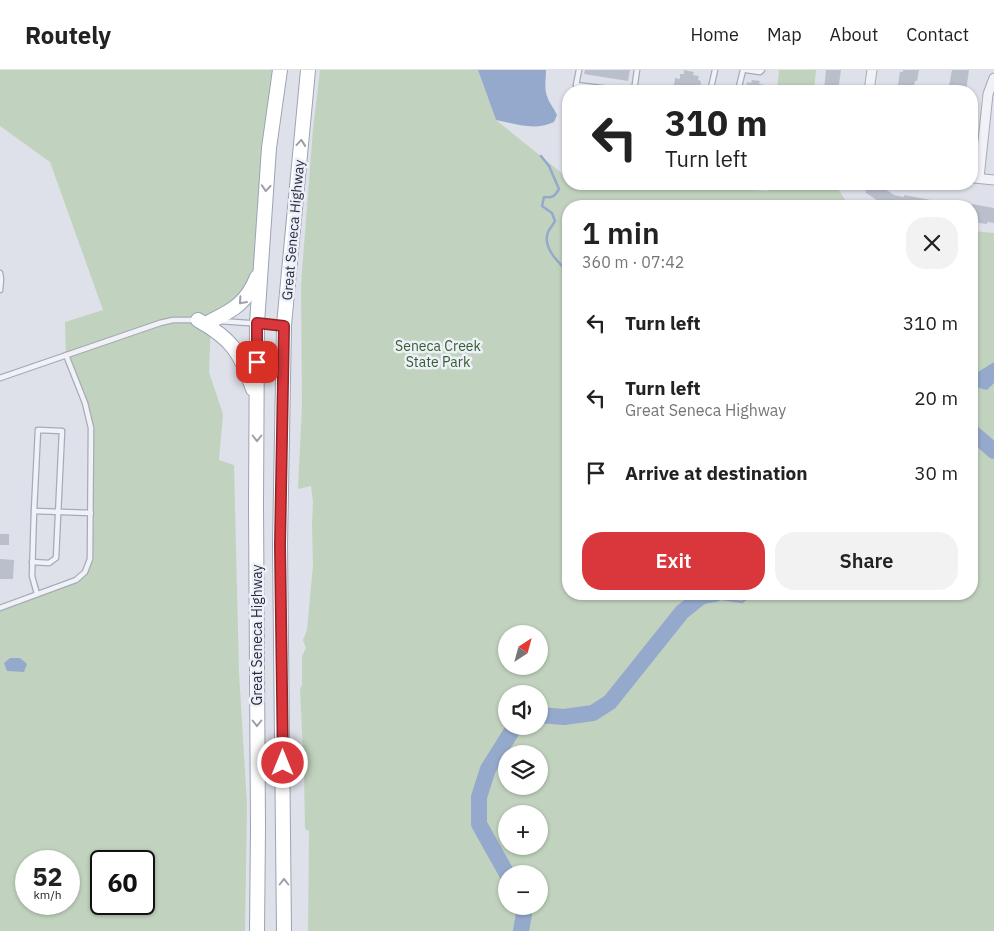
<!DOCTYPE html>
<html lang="en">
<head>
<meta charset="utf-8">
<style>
  body { margin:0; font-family:"IBM Plex Sans",sans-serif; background:#f2f2f2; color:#222; height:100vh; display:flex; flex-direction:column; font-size:19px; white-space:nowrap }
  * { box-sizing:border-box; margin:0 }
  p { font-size:16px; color:#767676 }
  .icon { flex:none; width:28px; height:28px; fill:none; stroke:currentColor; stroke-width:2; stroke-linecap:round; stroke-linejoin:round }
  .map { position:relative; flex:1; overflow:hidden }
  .sheet { position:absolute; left:562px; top:130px; width:416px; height:400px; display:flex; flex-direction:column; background:#fff; border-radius:20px; box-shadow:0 1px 4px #0004 }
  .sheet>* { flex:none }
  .hud { position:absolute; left:562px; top:15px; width:416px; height:105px; border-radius:20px; box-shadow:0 1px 4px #0004; background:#fff; color:#222; overflow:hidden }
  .needle { width:32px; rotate:36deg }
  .buttons { position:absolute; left:498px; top:555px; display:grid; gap:10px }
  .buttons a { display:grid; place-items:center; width:50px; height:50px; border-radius:50%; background:#fff; box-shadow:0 1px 4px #0004; font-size:25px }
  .speed { position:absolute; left:15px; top:780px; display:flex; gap:10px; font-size:25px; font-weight:700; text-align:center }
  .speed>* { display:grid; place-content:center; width:65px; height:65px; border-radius:50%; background:#fff; box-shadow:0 1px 4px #0004; line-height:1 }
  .speed small { font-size:12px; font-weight:400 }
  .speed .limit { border:2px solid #111; border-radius:8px; background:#fff; color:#111 }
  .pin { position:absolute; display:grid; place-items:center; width:42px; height:42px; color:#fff; margin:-21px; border-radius:10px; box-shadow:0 2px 8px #0006 }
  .me { position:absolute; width:55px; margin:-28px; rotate:0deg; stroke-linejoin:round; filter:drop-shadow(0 0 4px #0008) }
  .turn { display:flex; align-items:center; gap:18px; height:105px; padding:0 20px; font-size:22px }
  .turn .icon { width:65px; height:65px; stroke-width:2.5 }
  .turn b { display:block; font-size:35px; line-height:42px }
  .round { display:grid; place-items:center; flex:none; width:52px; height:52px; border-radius:20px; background:#f2f2f2 }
  .overview { display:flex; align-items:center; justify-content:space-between; height:85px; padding:0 20px }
  h1 { font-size:30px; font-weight:600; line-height:38px }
  .action { display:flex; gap:10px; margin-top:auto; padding:10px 20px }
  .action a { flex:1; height:58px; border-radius:20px; background:#d9373b; color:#fff; font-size:20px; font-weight:600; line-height:58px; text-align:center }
  .action a+a { background:#f2f2f2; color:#222 }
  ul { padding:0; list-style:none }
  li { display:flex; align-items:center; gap:15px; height:75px; padding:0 20px }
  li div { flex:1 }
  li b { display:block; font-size:19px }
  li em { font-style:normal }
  header { display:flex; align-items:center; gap:30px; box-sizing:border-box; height:70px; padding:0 25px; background:#fff; border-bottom:1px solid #e0e0e0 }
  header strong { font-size:24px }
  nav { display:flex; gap:28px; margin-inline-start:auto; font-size:18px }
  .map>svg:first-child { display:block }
  .green { fill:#c1d3be; fill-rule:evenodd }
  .water { fill:#95a9cc }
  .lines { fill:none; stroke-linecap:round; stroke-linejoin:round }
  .stream { stroke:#95a9cc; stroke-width:2.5 }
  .river { stroke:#95a9cc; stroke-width:16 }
  .building { fill:#babfcc }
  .service-casing { stroke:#a6abb7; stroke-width:7 }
  .minor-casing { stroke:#a6abb7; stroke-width:11 }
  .primary-casing { stroke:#9ca3b5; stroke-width:16 }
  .service { stroke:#f1f2f7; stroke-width:4.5 }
  .minor { stroke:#f1f2f7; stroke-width:9 }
  .primary { stroke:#fff; stroke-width:14 }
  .oneway { stroke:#9da0aa }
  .route-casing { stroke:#8d2426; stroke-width:12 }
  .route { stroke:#d9373b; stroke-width:9 }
  .labels { text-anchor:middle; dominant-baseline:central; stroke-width:5; stroke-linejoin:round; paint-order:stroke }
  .street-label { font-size:14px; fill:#252c41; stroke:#edf0f6 }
  .park-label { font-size:14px; fill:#345e32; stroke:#edf0f6 }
</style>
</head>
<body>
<header>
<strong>Routely</strong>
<nav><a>Home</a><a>Map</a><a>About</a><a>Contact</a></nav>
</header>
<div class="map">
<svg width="994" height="861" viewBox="0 0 994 861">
  <rect width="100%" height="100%" fill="#dee1e9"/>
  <g class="green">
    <path d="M0,0H283L260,199L247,226L211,251L209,302L223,344L219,390L234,395L239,602L247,735L245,861H0V538L75,510L85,502L90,489L91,358L66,285L65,252L103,240L50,92L0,56ZM26,791H69V834H26ZM101,791H144V834H101Z"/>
    <path d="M320,0H478L496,50L563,104L569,92V114H697L699,116L768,121L769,114H835L849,136H569V524H972L973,161L994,163V861H308L309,761L305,759L304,702L300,619L302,615V586L306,578L303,570L307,560L313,495L312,455L313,432L311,416L298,419L302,335L301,214L313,59ZM506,564H539V596H506ZM506,624H539V656H506ZM506,684H539V716H506ZM506,744H539V776H506ZM506,804H539V836H506Z"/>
    <polygon points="779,0 816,0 814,21 777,21"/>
  </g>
  <g class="water">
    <path d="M478,0H546C546,8 544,19 547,26C549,33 554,38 557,45L554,52C534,61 517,54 496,50Z"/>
    <polygon points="994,292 994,313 987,320 975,317 973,315 973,308 978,302"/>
    <polygon points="10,588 20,588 27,594 24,602 7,601 4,593"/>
  </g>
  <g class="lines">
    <g class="stream">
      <path d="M541,86L549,96L559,119C554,127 553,128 544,127L542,136L552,143L555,151C553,155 550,158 548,162C542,178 559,193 569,203"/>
      <polyline points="702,526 742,532 752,524"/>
    </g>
    <g class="river">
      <polyline points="972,362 994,381"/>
      <polyline points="539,645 564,647 593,643 610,632 682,542 702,526 715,524"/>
      <polyline points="507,804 479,754 479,727 488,699 515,656"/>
      <polyline points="521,861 524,844 521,836"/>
    </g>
  </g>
  <g class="building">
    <polygon points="585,0 630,0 628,11 584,4"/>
    <polygon points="684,0 694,2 693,5 699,6 698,10 701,11 700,21 673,21 675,8 680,9 680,4 684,4"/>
    <polygon points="826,0 841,0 838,21 824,21"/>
    <polygon points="903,0 919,0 917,11 915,11 913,21 897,21 900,2 903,2"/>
    <polygon points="952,0 969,0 966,21 948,21"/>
    <polygon points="752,10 760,11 759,14 777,17 777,21 746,21 747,12 751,13"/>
    <polygon points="858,114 885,114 882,117 894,125 904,127 904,125 941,132 941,136 885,136 865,122 867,120"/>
    <polygon points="972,134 994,138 994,153 987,152 987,154 972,152"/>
    <rect x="0" y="464" width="9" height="11"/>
    <polygon points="0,489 14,490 13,509 0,509"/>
  </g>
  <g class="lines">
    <defs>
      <g id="service">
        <polyline points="579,0 576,15 626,21"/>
        <polyline points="746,0 760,2 762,0"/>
        <polyline points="634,21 637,0"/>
        <polyline points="712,21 711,18 715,0"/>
        <polyline points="738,21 743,0"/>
        <polyline points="0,203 1,209 0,220"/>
        <polyline points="219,251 281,255"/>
        <polyline points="0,308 160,253 173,250 197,250"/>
        <polyline points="32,492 49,493 56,488 62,361 38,360 34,441"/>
        <polyline points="37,524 32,506 34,441 91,443"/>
        <polyline points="0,538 76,510 85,502 90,489 91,358 85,333 66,285"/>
      </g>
      <g id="minor">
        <polyline points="869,21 872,0"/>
        <polyline points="974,108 994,110"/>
        <polyline points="979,108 988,24 994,8"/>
      </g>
      <g id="primary">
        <path d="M198,250C232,269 241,283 253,319"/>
        <path d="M211,251C234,240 247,232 257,207"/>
        <polyline points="257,861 258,758 256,435 257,253 269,78 280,0"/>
        <polyline points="284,861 280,475 284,255 308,0"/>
      </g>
    </defs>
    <use href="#service" class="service-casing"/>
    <use href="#minor" class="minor-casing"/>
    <use href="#primary" class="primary-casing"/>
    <use href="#service" class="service"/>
    <use href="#minor" class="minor"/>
    <use href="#primary" class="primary"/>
  </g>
  <defs><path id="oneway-chevron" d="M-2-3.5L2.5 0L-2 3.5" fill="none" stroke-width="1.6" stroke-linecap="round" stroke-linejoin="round" transform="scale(1.25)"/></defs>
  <g class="oneway">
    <use href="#oneway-chevron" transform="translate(301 73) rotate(-85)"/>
    <use href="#oneway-chevron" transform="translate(266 118) rotate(94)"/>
    <use href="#oneway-chevron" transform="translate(242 231) rotate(132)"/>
    <use href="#oneway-chevron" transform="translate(257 368) rotate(90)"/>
    <use href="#oneway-chevron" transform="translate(257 653) rotate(90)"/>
    <use href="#oneway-chevron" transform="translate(284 812) rotate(-90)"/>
  </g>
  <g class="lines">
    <defs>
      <polyline id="route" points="257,292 257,253 284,256 280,475 283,693"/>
    </defs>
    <use href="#route" class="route-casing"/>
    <use href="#route" class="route"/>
  </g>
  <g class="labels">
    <g class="street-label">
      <text transform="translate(293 160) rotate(-85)">Great Seneca Highway</text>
      <text transform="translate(257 565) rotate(-90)">Great Seneca Highway</text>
    </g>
    <g class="park-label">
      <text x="438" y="276">Seneca Creek<tspan x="438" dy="16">State Park</tspan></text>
    </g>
  </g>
</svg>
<div class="buttons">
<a><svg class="needle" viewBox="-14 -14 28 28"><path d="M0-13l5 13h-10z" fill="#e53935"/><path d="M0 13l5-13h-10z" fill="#767676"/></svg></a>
<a><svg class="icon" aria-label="sound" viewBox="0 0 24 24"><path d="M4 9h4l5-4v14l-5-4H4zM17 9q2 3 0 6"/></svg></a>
<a><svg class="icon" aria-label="layers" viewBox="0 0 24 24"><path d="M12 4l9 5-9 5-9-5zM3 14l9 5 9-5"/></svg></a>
<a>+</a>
<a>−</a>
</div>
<div class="speed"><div>52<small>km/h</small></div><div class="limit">60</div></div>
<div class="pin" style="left:257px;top:292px;background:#d93025"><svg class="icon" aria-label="arrive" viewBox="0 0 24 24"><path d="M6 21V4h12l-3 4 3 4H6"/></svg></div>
<svg class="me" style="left:283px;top:693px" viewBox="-20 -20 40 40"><circle r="17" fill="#d9373b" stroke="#fff" stroke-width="3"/><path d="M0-11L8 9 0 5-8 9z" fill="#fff"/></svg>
<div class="hud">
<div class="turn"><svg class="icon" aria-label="left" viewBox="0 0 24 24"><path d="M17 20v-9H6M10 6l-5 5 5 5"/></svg><div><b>310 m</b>Turn left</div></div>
</div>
<section class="sheet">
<div class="overview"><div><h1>1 min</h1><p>360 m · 07:42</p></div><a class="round"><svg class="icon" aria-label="close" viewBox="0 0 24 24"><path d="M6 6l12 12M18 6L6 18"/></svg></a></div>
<ul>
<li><svg class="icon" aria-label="left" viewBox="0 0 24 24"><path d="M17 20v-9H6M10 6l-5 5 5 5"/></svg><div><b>Turn left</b></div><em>310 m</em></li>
<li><svg class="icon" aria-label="left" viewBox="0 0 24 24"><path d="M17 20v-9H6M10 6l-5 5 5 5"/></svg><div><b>Turn left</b><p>Great Seneca Highway</p></div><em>20 m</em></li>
<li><svg class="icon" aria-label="arrive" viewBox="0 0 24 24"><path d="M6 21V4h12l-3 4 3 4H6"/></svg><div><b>Arrive at destination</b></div><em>30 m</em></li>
</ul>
<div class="action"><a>Exit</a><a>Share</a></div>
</section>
</div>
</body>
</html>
